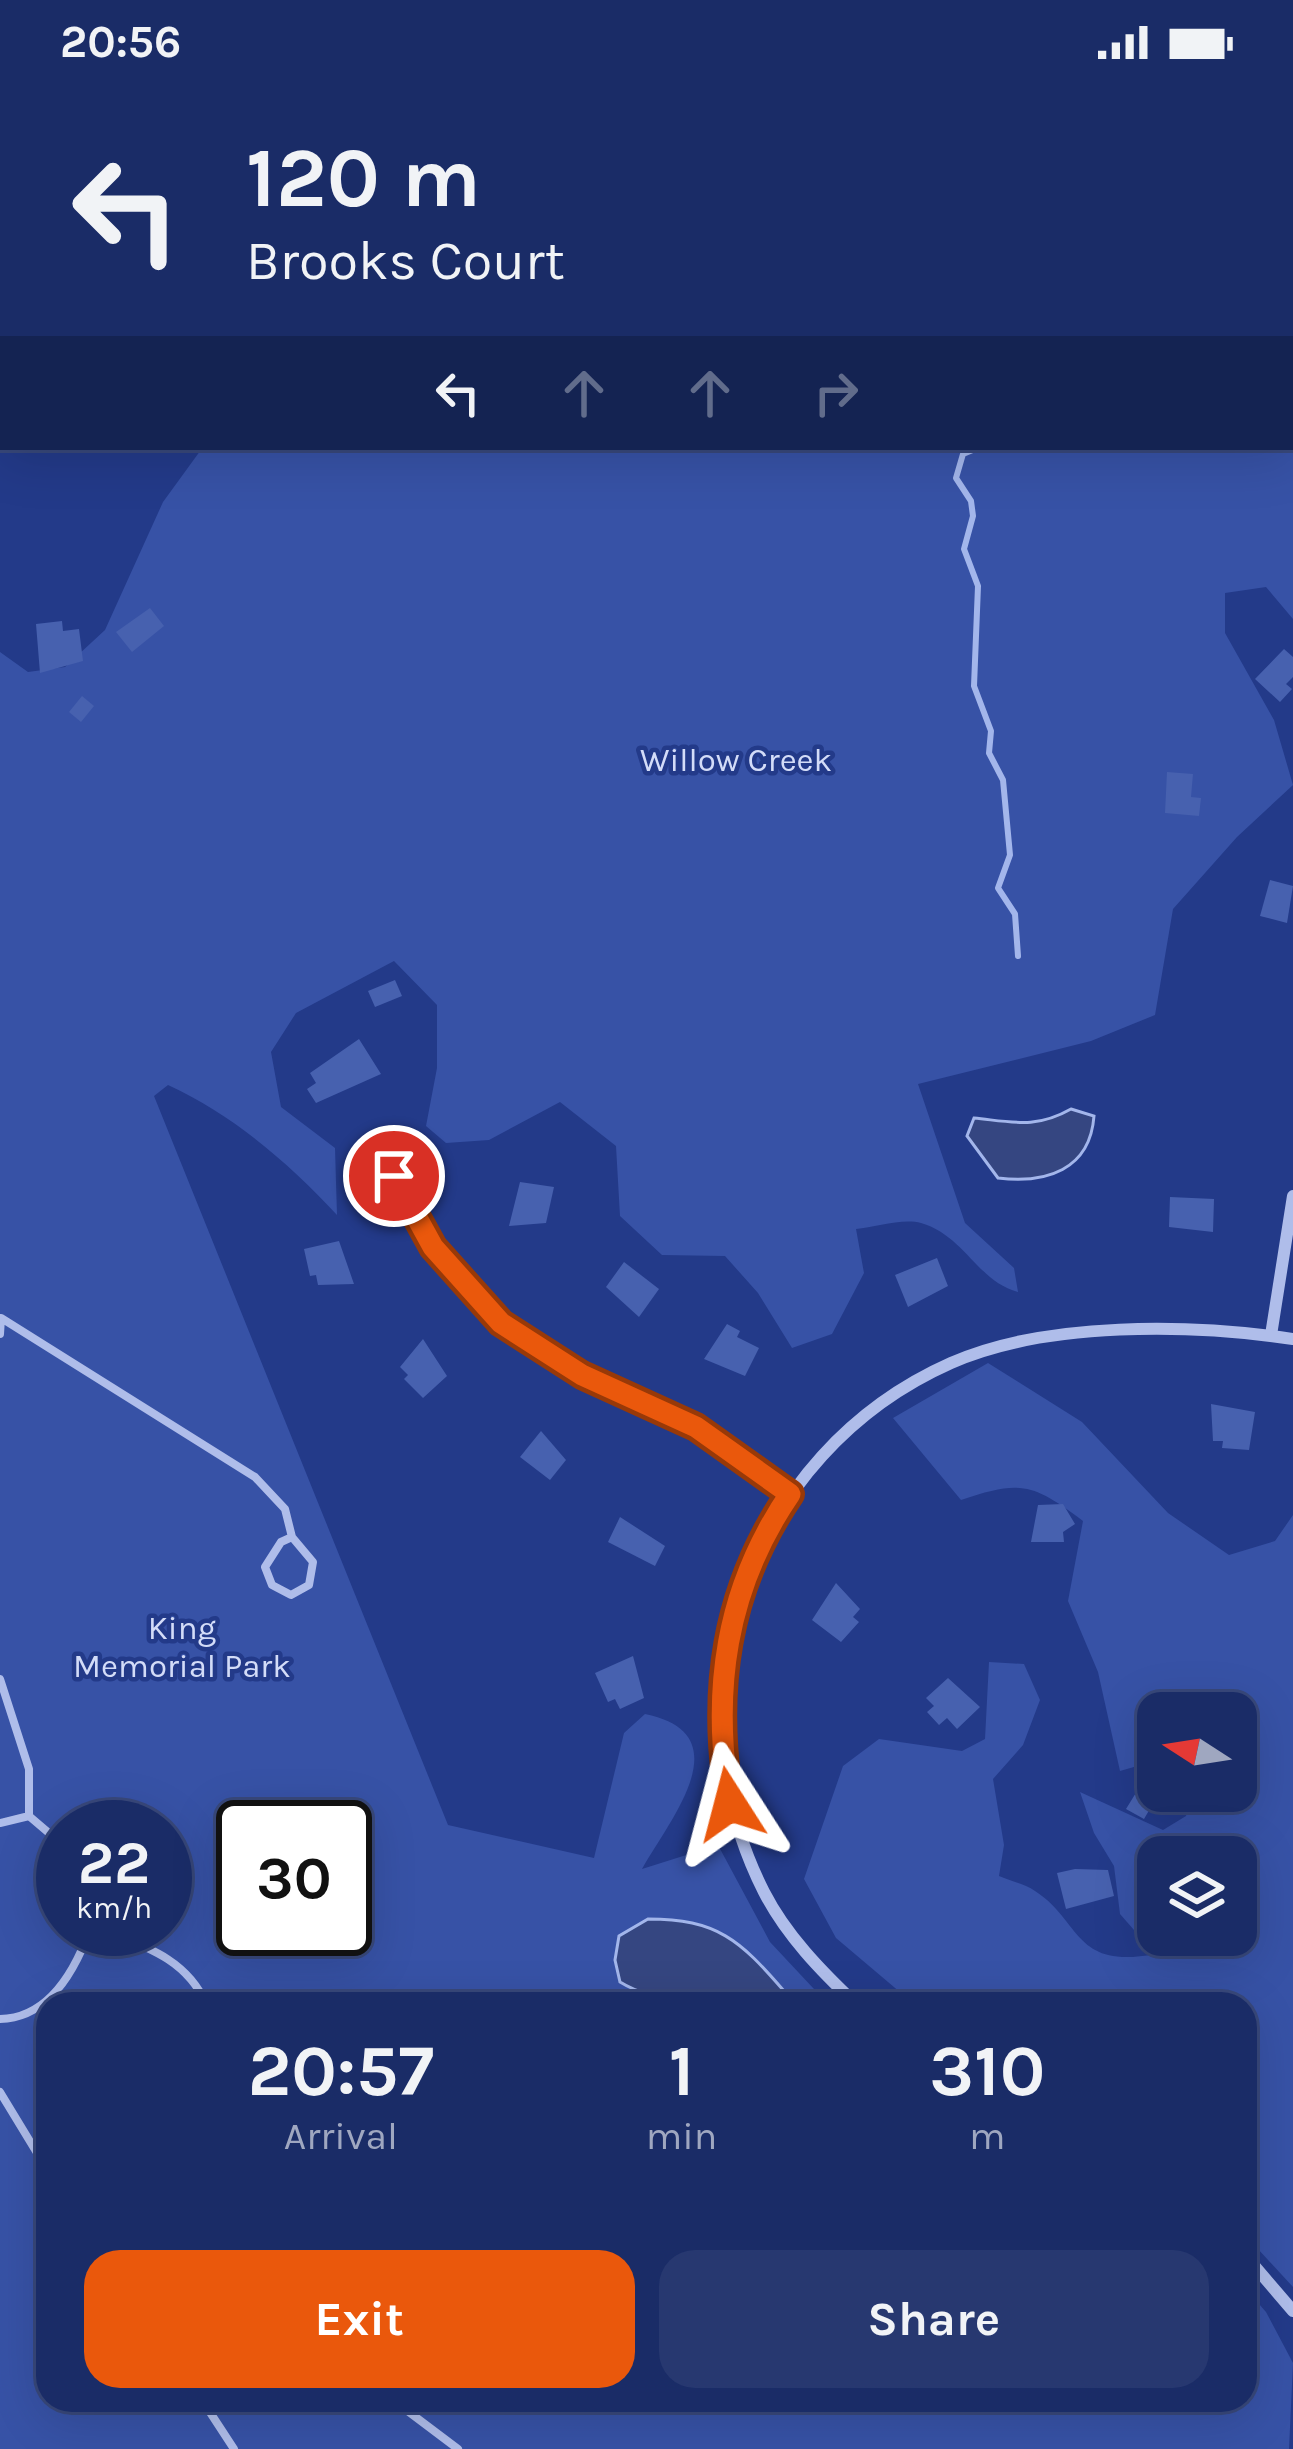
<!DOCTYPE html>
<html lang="en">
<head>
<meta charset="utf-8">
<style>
  body { margin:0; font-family:Karla,sans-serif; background:#273870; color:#f1f3f6; height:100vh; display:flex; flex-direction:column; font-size:45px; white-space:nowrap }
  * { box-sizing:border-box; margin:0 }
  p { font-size:39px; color:#9fa7c0 }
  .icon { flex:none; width:66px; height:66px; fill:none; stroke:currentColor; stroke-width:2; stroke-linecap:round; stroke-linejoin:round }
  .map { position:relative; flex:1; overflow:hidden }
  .panel { position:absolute; left:36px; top:1908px; width:1221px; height:420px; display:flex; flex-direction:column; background:#1a2c67; border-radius:36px; box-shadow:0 12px 48px #0002,0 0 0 3px #38487b }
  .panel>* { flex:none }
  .guide { position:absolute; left:0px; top:0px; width:1293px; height:366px; box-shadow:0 12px 48px #0002,0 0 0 3px #38487b; background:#1a2c67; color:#f1f3f6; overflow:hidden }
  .needle { width:78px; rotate:282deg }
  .fabs { position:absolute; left:1137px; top:1608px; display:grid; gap:24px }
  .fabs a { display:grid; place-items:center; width:120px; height:120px; border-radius:24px; background:#1a2c67; box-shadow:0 12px 48px #0002,0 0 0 3px #38487b; font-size:60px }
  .speed { position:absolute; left:36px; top:1716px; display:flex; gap:24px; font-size:60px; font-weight:700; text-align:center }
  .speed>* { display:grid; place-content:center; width:156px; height:156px; border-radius:50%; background:#1a2c67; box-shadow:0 12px 48px #0002,0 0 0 3px #38487b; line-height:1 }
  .speed small { font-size:30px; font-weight:400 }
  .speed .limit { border:6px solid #111; border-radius:18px; background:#fff; color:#111 }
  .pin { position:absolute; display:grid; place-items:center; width:102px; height:102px; color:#fff; margin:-51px; border:6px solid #fff; border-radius:50%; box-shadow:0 3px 12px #0007 }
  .me { position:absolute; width:132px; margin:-66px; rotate:351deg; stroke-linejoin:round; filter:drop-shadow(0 0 9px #0008) }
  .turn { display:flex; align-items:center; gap:42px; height:252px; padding:0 48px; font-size:54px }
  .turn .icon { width:156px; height:156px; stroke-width:2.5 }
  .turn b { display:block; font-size:84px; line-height:102px }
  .lanes { display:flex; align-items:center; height:114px; padding:0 48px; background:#0003; justify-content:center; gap:60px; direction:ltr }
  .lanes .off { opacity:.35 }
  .eta { display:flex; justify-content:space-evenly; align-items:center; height:204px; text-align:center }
  .eta b { font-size:72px; font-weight:700; line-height:84px }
  .primary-button { display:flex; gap:24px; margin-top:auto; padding:24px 48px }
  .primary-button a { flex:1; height:138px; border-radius:36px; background:#ea580c; color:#fff; font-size:48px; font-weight:700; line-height:138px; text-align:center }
  .primary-button a+a { background:#273870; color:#f1f3f6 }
  .status { display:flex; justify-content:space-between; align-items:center; height:84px; padding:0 60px; background:#1a2c67; direction:ltr }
  .status svg { height:33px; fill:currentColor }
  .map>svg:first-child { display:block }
  .green { fill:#3752a6; fill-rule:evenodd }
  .water { fill:#354681; stroke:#a3b6eb; stroke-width:3 }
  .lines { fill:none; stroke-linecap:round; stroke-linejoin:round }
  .stream { stroke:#a3b6eb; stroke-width:6 }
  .building { fill:#4761af }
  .service { stroke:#afbdea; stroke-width:8 }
  .minor { stroke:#afbdea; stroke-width:12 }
  .route-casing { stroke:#983908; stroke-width:30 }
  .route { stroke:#ea580c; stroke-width:21 }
  .labels { text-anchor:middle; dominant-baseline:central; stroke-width:9; stroke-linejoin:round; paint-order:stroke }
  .park-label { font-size:33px; fill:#d3dcf8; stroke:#233a89 }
</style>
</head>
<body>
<div class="status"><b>20:56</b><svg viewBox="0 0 49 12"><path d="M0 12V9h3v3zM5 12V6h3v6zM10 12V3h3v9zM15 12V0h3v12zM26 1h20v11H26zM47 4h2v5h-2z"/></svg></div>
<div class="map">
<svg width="1293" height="2365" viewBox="0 0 1293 2365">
  <rect width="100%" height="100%" fill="#233a89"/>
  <g class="green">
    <path d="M0,0H1293V535L1266,503L1225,509V549L1274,636L1293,701L1237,753L1173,825L1155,931L1091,957L918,1000L965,1139L1014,1184L1018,1208C977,1197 965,1152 921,1139C903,1134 875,1143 856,1145L864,1189L832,1250L792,1264L758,1209L725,1172L662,1171L620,1132L616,1062L560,1018L489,1056L446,1059L426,1042L437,984V921L394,877L296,929L271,968L281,1023L335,1064L337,1131C290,1080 232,1030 168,1001L154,1012L448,1741L594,1774L624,1649L645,1630C742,1650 671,1734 642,1785L718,1761L770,1858L828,1920H48V2316H1245V2204L1266,2228L1293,2279L1289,2365H0V568L28,588L65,583L105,546L163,418L203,363H1290V3H3L0,176ZM63,1743H165V1845H63ZM243,1743H345V1845H243Z"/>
    <path d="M988,1279L1082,1338L1168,1429L1229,1471L1275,1457L1293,1431V2203L1245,2151V1920H914L836,1854L804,1795L843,1682L879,1655L962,1667L985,1655L989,1578L1024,1580L1040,1616L1023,1661L993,1695L1004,1761L999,1792C1010,1797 1025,1800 1035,1807C1081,1836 1073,1886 1155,1870L1120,1830L1114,1782L1094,1749L1080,1708L1163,1746L1186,1732L1193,1707H1236V1629H1158V1676L1120,1687L1098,1588L1068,1517L1083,1437C1032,1399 1021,1396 961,1416L893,1334ZM1158,1773H1236V1851H1158Z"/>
  </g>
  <g class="water">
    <path d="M1071,1025L1094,1032C1090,1086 1046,1100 998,1094L967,1052L974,1034C1013,1038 1036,1045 1071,1025Z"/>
    <path d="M648,1835C717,1835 740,1856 784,1907L782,1920C732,1920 664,1925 620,1898L615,1876L619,1852Z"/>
  </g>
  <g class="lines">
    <g class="stream">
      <polyline points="1241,3 1241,0"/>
      <polyline points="980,363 963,370 956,394 971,417 973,432 964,465 978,502 974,602 991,647 989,669 1003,696 1010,771 998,804 1015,830 1018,872"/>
    </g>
  </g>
  <g class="building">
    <polygon points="150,524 164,542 132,568 116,548"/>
    <polygon points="62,537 63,547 79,545 83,577 40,589 36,540"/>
    <polygon points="1284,565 1293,573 1293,593 1286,600 1292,605 1280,618 1255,595"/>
    <polygon points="82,612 94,622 81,638 69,628"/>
    <polygon points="1167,688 1193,690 1191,713 1201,714 1199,732 1165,729"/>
    <polygon points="1270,796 1293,802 1287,839 1260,832"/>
    <polygon points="395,896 402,912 375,923 368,907"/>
    <polygon points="359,955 381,990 316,1019 307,1005 316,999 310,989"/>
    <polygon points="520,1098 554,1103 546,1139 509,1142"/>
    <polygon points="1170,1113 1214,1115 1213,1148 1169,1143"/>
    <polygon points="339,1157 354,1200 318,1201 316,1191 310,1192 304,1165"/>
    <polygon points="937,1174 948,1202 908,1223 895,1191"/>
    <polygon points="624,1178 659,1205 639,1233 606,1203"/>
    <polygon points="727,1240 740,1247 737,1253 759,1264 745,1292 704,1275"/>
    <polygon points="423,1255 447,1292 423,1314 404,1295 408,1291 400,1283"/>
    <polygon points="1211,1320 1255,1328 1249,1366 1222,1364 1223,1357 1213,1357"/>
    <polygon points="541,1347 566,1376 550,1396 520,1373"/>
    <polygon points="1063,1420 1075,1440 1063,1448 1064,1458 1031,1458 1038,1421"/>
    <polygon points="620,1433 665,1462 655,1482 608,1458"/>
    <polygon points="836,1499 860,1525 853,1533 859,1538 841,1558 812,1536"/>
    <polygon points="633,1572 644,1614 620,1625 615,1615 608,1618 595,1589"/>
    <polygon points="948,1594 980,1623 957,1645 947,1634 939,1641 927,1628 934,1622 926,1614"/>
    <polygon points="1158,1673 1158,1707 1186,1707 1173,1730 1154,1718 1144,1735 1126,1725"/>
    <polygon points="1075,1785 1108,1786 1114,1812 1066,1825 1057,1789"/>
  </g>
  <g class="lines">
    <g class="service">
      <polyline points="0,1250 1,1234 255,1393 285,1425 292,1453 313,1478 309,1501 291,1511 272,1501 265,1483 281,1458 292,1453"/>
      <polyline points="0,1595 29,1685 29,1732 0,1739"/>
      <polyline points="29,1732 63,1761"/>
      <path d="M102,1845C144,1862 187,1875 206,1920"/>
      <path d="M0,1935C49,1934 75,1887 90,1845"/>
      <polyline points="0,2008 48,2087"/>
      <polyline points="202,2316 234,2365"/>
      <polyline points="393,2316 458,2365"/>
    </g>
    <g class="minor">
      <polyline points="394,1092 433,1163 501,1239 582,1291 696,1343 790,1410"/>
      <polyline points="1271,1251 1293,1112"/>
      <path d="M856,1920C821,1887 786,1851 764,1808C664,1611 748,1369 951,1279C1046,1237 1191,1240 1293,1255"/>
      <polyline points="1245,2171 1293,2227"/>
    </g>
  </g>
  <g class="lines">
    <defs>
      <path id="route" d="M394,1092L433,1163L501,1239L582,1291L696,1343L790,1410C725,1505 711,1608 730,1720"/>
    </defs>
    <use href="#route" class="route-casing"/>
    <use href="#route" class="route"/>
  </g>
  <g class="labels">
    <g class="park-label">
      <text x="736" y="676">Willow Creek</text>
      <text x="182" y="1544">King<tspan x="182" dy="38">Memorial Park</tspan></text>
    </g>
  </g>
</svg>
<div class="fabs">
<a><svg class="needle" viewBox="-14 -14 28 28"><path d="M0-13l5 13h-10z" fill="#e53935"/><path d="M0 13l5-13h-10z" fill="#9fa7c0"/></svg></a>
<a><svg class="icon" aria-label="layers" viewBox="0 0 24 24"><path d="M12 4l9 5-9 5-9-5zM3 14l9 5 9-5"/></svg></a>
</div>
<div class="speed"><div>22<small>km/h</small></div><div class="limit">30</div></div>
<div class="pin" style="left:394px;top:1092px;background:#d93025"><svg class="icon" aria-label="arrive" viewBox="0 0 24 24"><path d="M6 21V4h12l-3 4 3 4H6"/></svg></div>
<svg class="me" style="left:730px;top:1720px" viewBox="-20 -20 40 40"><path d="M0-17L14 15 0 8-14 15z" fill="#ea580c" stroke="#fff" stroke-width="4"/></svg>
<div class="guide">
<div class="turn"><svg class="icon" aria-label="left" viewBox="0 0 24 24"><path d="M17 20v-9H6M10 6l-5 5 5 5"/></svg><div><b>120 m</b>Brooks Court</div></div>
<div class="lanes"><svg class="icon" aria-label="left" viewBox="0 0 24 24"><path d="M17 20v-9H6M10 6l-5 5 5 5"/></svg><svg class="icon off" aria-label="ahead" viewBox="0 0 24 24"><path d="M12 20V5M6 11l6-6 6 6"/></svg><svg class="icon off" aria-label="ahead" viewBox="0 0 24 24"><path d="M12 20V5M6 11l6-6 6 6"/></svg><svg class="icon off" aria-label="right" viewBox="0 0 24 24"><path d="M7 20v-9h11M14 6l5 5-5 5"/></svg></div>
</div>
<section class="panel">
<div class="eta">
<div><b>20:57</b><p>Arrival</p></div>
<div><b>1</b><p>min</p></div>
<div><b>310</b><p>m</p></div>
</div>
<div class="primary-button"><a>Exit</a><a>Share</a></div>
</section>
</div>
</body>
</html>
